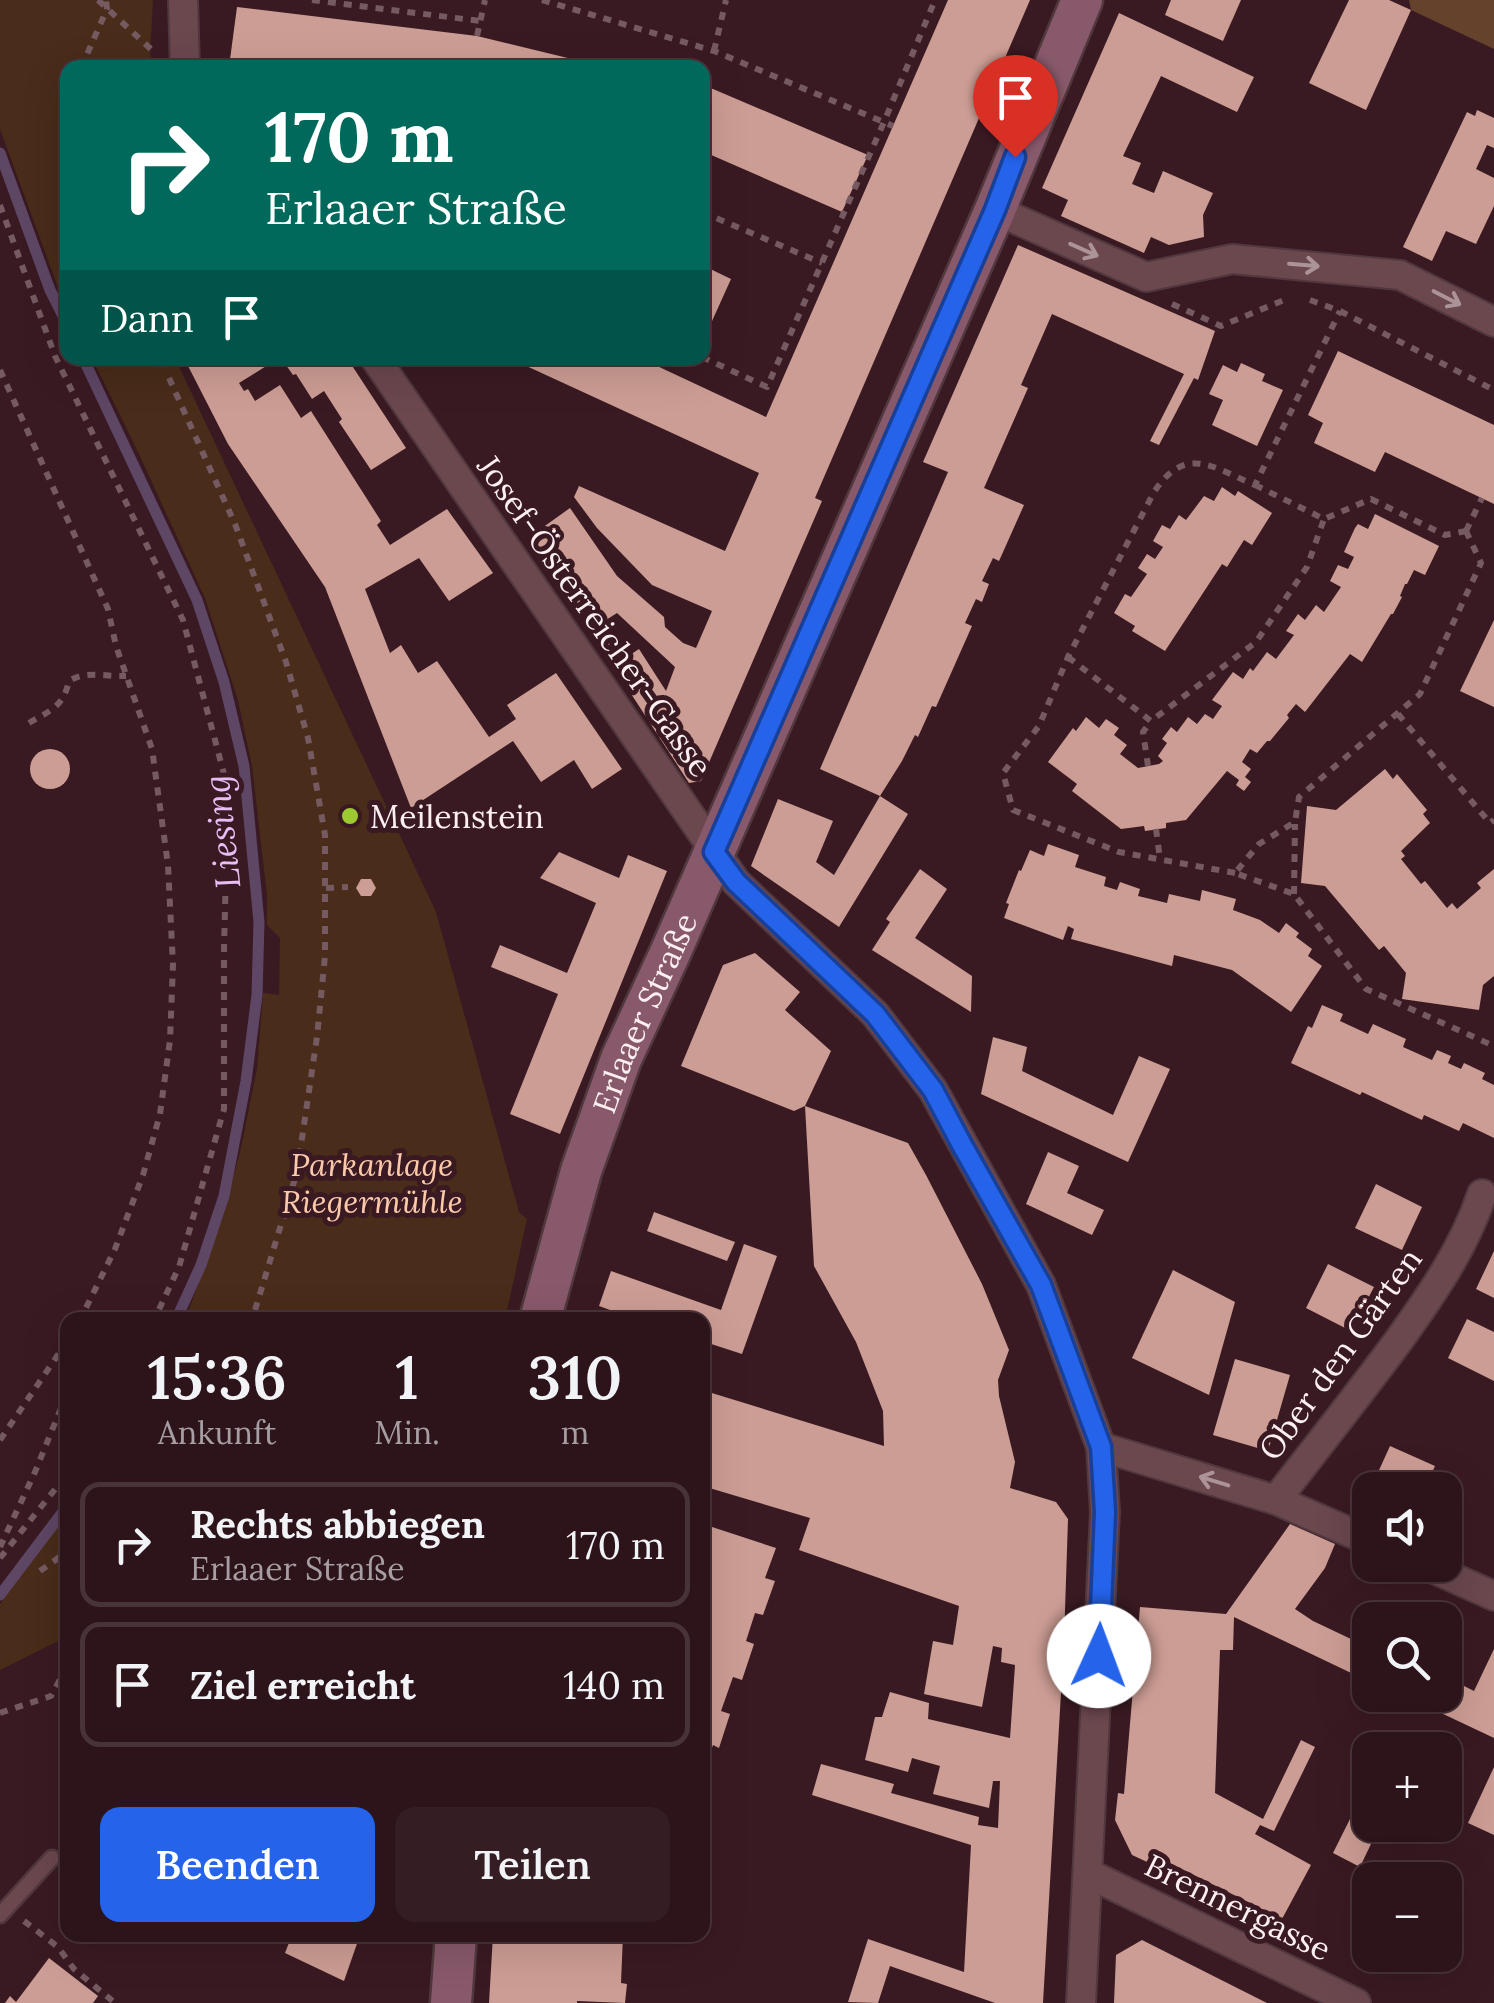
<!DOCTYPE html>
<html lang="de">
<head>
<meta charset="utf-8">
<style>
  body { margin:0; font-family:Lora,serif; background:#341d23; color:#f1f3f6; height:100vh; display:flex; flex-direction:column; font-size:38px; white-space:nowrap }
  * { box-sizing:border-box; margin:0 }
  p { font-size:32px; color:#a69ea2 }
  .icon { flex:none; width:55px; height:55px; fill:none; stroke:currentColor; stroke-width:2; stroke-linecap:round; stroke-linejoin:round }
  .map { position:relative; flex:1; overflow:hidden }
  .side { position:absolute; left:60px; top:1312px; width:650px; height:630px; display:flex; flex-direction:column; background:#2c141a; border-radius:20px; box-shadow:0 10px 40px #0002,0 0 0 2px #483339 }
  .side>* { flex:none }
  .guide { position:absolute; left:60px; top:60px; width:650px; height:305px; border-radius:20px; box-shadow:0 10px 40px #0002,0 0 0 2px #483339; background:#00695c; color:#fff; overflow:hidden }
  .buttons { position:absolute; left:1352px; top:1472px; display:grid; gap:20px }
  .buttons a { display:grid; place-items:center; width:110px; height:110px; border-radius:20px; background:#2c141a; box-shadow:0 10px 40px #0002,0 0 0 2px #483339; font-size:50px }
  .pin { position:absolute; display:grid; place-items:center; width:85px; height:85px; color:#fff; margin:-102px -42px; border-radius:50% 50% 50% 0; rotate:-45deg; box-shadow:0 0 10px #0007 }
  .pin .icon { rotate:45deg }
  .me { position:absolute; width:110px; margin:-55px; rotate:2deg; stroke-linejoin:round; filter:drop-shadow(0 0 8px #0008) }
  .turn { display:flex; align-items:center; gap:35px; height:210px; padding:0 40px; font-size:45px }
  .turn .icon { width:130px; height:130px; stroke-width:2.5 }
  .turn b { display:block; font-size:70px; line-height:85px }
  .then { display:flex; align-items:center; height:95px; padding:0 40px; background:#0003; gap:20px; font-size:38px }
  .eta { display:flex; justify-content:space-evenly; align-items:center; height:170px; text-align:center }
  .eta b { font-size:60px; font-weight:600; line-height:70px }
  .action { display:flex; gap:20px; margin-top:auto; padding:20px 40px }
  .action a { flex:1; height:115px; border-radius:20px; background:#2563eb; color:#fff; font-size:40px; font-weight:600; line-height:115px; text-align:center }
  .action a+a { background:#341d23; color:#f1f3f6 }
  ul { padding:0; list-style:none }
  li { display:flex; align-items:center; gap:30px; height:125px; margin:0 20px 15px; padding:0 20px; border:5px solid #483339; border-radius:20px }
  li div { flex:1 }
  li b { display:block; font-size:38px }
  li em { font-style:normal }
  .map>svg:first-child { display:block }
  .green { fill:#492c19 }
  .forest { fill:#64422c }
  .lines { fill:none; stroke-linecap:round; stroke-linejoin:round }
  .stream { stroke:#5e4665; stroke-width:11 }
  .building { fill:#cc9d94 }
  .lane-casing { stroke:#50383e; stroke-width:19 }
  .street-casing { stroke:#50383e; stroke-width:32 }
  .secondary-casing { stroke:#50383e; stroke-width:45 }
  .path { stroke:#755a61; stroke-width:6; stroke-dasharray:8 8; stroke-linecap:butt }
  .lane { stroke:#6b474e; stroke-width:14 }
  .street { stroke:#6b474e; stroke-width:28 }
  .secondary { stroke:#88596b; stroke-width:40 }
  .oneway { stroke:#ac9397 }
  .route-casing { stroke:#184099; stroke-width:25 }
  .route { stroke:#2563eb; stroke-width:18 }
  .poi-dot { fill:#9dca30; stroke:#3a1a22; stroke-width:4 }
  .labels { text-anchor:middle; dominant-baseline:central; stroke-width:10; stroke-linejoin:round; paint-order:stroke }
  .street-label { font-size:32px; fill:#fceff1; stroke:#3a1a22 }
  .poi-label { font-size:32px; fill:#fceff1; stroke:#3a1a22; text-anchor:start }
  .park-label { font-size:32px; font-style:italic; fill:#fccaab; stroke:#3a1a22 }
  .water-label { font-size:35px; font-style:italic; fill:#e8bdf5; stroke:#3a1a22 }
</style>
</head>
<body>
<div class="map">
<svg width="1494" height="2003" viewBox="0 0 1494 2003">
  <rect width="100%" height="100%" fill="#3a1a22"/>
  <g class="green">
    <polygon points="0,0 153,0 150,55 157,67 68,68 67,307 58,287 0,129"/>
    <polygon points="92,358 175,358 436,912 519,1212 527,1219 505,1320 185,1320 224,1214 241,1148 257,1069 263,993 279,995 280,938 267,925 267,895 252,766 238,700 205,598 139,454"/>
    <polygon points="67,1514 67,1653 64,1638 0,1670 0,1604"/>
  </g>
  <polygon class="forest" points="1409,0 1494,0 1494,49 1411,10"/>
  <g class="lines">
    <g class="stream">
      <polyline points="0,153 50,290 68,326"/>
      <polyline points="83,358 197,600 224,682 244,766 259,922 257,995 246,1081 224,1196 201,1265 176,1320"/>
      <polyline points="0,1595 68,1505"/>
    </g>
  </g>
  <g class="building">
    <polygon points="948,0 1030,0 815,498 822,501 701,781 689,783 613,666 639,649 666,691 675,667 617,613 603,622 617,642 604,651 528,538 570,508 617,576 664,617 665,627 683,643 696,648 712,611 652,585 597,528 574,497 579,486 725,551 759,473 509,358 640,358 766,417"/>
    <polygon points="1171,0 1241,0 1223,41 1165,15"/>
    <polygon points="1349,0 1389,0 1411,10 1366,110 1309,83"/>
    <polygon points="237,7 477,36 609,68 229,67"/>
    <polygon points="1119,13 1254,77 1237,112 1161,76 1123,156 1141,163 1132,184 1154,193 1163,171 1213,193 1203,215 1204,237 1169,245 1151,237 1144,253 1061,216 1068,200 1042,188"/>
    <polygon points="702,87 713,89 868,155 842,212 702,151"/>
    <polygon points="1477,110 1494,118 1494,148 1487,145 1476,169 1494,178 1494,206 1476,244 1446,231 1432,261 1403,247 1467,112 1475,116"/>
    <polygon points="1018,245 1215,331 1198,380 1194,378 1159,445 1150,441 1184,374 1052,314 1021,385 1028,388 984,488 1024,505 999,561 993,558 982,581 989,584 982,602 976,599 965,623 972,626 936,707 932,706 918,737 915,735 902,761 880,796 820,769 948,472 923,462"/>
    <polygon points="702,265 731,279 708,330 702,327"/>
    <polygon points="1338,351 1494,425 1494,504 1385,452 1375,472 1314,443 1323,423 1308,415"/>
    <polygon points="193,358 279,358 239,383 244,391 248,389 255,401 280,385 301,418 311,411 381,521 377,525 390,545 447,509 493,573 449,601 419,558 365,589 390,653 401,645 418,673 437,661 489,737 516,719 507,705 556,673 622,769 592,789 574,760 541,782 513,741 411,808 325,587 228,444 186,362"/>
    <polygon points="281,358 347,358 406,448 371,470 339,422 342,419 324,391 312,399 296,374 293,375"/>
    <polygon points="1241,363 1265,374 1262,381 1283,390 1257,446 1212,425 1223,400 1209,394 1223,365 1237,372"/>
    <polygon points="1222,487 1235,496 1238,491 1272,513 1252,545 1244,540 1227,567 1222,564 1165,651 1132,631 1135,626 1114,613 1125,594 1131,597 1147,574 1138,568 1147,554 1155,559 1163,547 1153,541 1162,525 1170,529 1179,515 1186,520 1204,496 1214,501"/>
    <polygon points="1375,514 1439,546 1425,575 1414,570 1407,584 1405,584 1400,596 1402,597 1393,614 1391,614 1362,662 1350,654 1305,712 1296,704 1287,715 1289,718 1270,741 1267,741 1257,753 1250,749 1242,762 1251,769 1245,777 1251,782 1244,791 1236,785 1239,780 1227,771 1186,820 1166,823 1166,828 1145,831 1144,826 1121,829 1072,791 1077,784 1048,762 1073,728 1076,731 1086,717 1099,728 1106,719 1119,728 1114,735 1127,745 1120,754 1138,768 1159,764 1163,761 1158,756 1167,743 1162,739 1171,727 1177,732 1188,717 1197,724 1205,714 1213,719 1222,706 1212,700 1233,672 1243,679 1250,668 1253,671 1267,652 1276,659 1294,635 1286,631 1298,614 1305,620 1316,605 1324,612 1341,587 1330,581 1338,565 1348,569 1354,557 1344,552 1355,528 1358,524 1368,529"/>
    <polygon points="1494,620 1494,707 1460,691"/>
    <circle cx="50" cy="769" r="20"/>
    <polygon points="1385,769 1393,779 1397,774 1427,810 1423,814 1430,823 1401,851 1405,856 1401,859 1421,884 1425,881 1447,908 1452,903 1457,909 1481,888 1477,883 1494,869 1494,976 1483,985 1479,1010 1402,999 1406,973 1384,946 1379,950 1325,886 1301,883 1307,806 1336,810"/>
    <polygon points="880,796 908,814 839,927 751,866 778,799 833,821 816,862 834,875"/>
    <polygon points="1048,844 1079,855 1075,867 1106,877 1104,886 1117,890 1120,882 1140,889 1138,896 1167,903 1169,894 1200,901 1202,890 1236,899 1233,910 1260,920 1279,933 1286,923 1299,933 1296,937 1312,949 1308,956 1322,966 1291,1012 1232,970 1174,955 1172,966 1071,939 1074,929 1068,926 1063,940 1004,918 1009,904 1006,903 1019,870 1021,871 1030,850 1044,856"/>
    <polygon points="559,852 619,878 628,855 667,871 560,1134 510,1114 558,994 491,967 500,945 567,973 596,903 540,878"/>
    <polygon points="920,869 947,889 915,938 972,976 971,1012 872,950 890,922 886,919"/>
    <polygon points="361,879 371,879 376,888 371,896 361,896 356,888"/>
    <polygon points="755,953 800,992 785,1010 831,1051 805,1106 908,1143 926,1175 982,1284 1009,1350 998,1380 999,1396 1015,1462 1010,1488 1056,1502 1068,1519 1064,1641 1043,2003 995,2003 890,1966 878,2003 848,2002 868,1939 964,1972 971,1845 812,1795 821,1764 894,1784 891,1793 979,1817 978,1825 998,1828 1000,1781 993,1781 989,1808 933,1794 940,1766 912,1758 908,1772 865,1760 875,1717 882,1717 890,1692 929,1703 928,1719 1010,1738 1015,1665 1001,1662 1002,1648 993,1646 982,1707 924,1694 933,1641 953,1645 959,1606 799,1550 810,1518 706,1487 702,1497 702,1390 884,1446 883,1411 856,1342 814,1266 805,1106 794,1111 681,1066 723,965"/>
    <polygon points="1322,1005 1343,1014 1340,1021 1368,1034 1373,1024 1406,1039 1403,1047 1432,1060 1437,1050 1451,1056 1448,1063 1461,1069 1464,1063 1485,1073 1482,1079 1494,1085 1494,1138 1463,1123 1459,1131 1424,1115 1422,1120 1362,1092 1360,1095 1291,1063 1308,1026 1312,1028"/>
    <polygon points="993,1037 1027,1047 1022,1071 1113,1115 1139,1056 1170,1069 1128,1162 981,1094"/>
    <polygon points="1048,1152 1079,1166 1067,1193 1104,1210 1092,1235 1026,1204"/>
    <polygon points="1376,1184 1422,1207 1402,1250 1355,1228"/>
    <polygon points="654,1212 735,1242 727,1261 647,1231"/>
    <polygon points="744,1244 777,1256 742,1354 702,1341 702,1320 619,1320 621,1314 599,1306 611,1271 721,1310"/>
    <polygon points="1494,1251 1494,1298 1476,1289"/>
    <polygon points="1328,1264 1374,1287 1351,1331 1306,1308"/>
    <polygon points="1173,1270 1235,1302 1209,1395 1132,1358"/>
    <polygon points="1467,1319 1494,1332 1494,1381 1448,1358"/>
    <polygon points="1235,1359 1290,1375 1268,1451 1213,1435"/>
    <polygon points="1390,1446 1435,1466 1424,1490 1370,1490"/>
    <polygon points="1290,1524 1335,1544 1325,1568 1295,1609 1313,1621 1370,1648 1370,1682 1234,1617 1233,1650 1220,1650 1215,1793 1263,1819 1301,1740 1315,1747 1274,1831 1260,1825 1255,1834 1311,1865 1282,1919 1162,1859 1158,1867 1132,1855 1115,1820 1118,1793 1124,1794 1140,1607 1226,1614"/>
    <polygon points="709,1526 776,1548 765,1578 775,1581 763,1615 755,1613 746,1641 754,1644 742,1680 733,1677 721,1711 730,1714 719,1748 713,1745 703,1773 702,1544"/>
    <polygon points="1494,1649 1494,1738 1403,1695 1445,1695 1445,1660 1455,1665 1448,1678 1474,1691"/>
    <polygon points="1392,1734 1424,1737 1418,1750 1384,1750"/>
    <polygon points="1494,1767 1494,1835 1468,1823"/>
    <polygon points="1370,1779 1370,1825 1380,1825 1360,1867 1333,1853"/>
    <polygon points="292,1935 360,1935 344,1981 285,1953"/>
    <polygon points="493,1935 623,1935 621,1983 627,1984 625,2003 577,2001 577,2003 489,2003"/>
    <polygon points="1142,1940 1259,1999 1267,2003 1114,2003 1116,1955"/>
    <polygon points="49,1958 98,1996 93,2003 5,2003 10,1996 16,2002"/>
  </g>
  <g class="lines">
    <defs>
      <g id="lane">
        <polyline points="160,358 161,358"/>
        <polyline points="0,1915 52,1858"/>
      </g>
      <g id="street">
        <polyline points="183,0 185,68"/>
        <polyline points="995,210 1146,277 1232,259 1400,275 1494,322"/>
        <polyline points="375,358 736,882 875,1014 933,1090 1041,1285 1101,1447 1105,1512 1081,2003"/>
        <polyline points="1101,1447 1276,1500 1370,1541"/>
        <path d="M1276,1500C1317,1447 1359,1394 1399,1340C1432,1294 1464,1248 1482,1194"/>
        <polyline points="1425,1565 1494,1596"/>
        <polyline points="1089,1874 1356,2003"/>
      </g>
      <g id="secondary">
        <path id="s1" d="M540,1320L581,1171L621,1059L671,951L995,210L1082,0"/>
        <polyline points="451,2003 456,1935"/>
      </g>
    </defs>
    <use href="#lane" class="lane-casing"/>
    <use href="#street" class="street-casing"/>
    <use href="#secondary" class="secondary-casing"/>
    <g class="path">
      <polyline points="98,0 154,52"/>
      <polyline points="312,0 480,21"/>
      <polyline points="542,0 714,51 893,126"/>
      <polyline points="477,36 485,0"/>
      <polyline points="714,51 726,0"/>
      <polyline points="81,68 107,9 106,0"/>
      <polyline points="0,205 55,356 183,620 228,789 224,949 224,1109 179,1267 154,1320"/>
      <polyline points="702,212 822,263"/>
      <polyline points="1310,300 1340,311 1494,390"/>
      <polyline points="1172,304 1221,326 1289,298"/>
      <polyline points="702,357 767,387 884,122 935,0"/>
      <polyline points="0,370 108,609 116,646 152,749 168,865 173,965 170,1040 160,1114 143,1175 115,1249 80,1320"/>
      <polyline points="169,378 235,524 286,662 308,738 325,835 325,956 317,1037 297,1172 252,1320"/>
      <polyline points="1255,485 1324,519 1371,499 1445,535 1466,531"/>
      <polyline points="1466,531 1481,563 1420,694 1299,797 1295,822 1259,844 1235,873 1294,894 1366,989 1494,1046"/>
      <polyline points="1466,531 1482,498"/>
      <polyline points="1068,657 1151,721 1256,642 1307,567 1324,519"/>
      <polyline points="1398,714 1490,823 1494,820"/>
      <path d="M29,723C51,710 63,707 69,681C87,670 106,677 126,676"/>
      <polyline points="1148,766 1143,732 1151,721"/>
      <polyline points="1156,829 1160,859"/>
      <path d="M1235,873L1119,852L1013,810L1003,773L1039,726L1068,657L1154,492C1186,444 1212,467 1255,485L1340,311"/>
      <polyline points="326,888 348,887"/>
      <polyline points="1294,894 1295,824"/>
      <polyline points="0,1440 68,1340"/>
      <polyline points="0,1547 35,1472 68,1391"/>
      <polyline points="0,1558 68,1473"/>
      <polyline points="40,1571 68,1551"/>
      <polyline points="0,1713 51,1696 68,1665"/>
      <polyline points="24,1921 58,1947 74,1969 115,2003"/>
    </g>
    <use href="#lane" class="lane"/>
    <use href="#street" class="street"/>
    <use href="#secondary" class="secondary"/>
  </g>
  <defs><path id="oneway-shaft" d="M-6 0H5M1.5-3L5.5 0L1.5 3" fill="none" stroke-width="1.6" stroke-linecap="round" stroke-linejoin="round" transform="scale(2.5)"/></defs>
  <g class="oneway">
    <use href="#oneway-shaft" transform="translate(1084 250) rotate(24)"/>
    <use href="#oneway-shaft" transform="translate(1304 265) rotate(5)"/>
    <use href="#oneway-shaft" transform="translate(1447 298) rotate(27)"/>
    <use href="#oneway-shaft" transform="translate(1214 1481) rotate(-163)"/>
  </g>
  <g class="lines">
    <defs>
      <polyline id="route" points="1015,157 995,210 714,852 736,882 875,1014 933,1090 962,1145 1041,1285 1101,1447 1105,1512 1099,1656"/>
    </defs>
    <use href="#route" class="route-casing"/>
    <use href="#route" class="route"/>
  </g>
  <circle class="poi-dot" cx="350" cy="816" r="10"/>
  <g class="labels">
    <g class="street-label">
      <text transform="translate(595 616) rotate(55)">Josef-Österreicher-Gasse</text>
      <text stroke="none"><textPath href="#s1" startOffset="325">Erlaaer Straße</textPath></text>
      <text transform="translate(1340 1354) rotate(-54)">Ober den Gärten</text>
      <text transform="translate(1238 1907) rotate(26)">Brennergasse</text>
    </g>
    <g class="poi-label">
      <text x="370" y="816">Meilenstein</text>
    </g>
    <g class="park-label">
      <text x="372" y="1164">Parkanlage<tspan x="372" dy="37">Riegermühle</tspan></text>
    </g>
    <g class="water-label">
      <text transform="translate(222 832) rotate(-96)">Liesing</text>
    </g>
  </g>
</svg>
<div class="buttons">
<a><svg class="icon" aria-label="sound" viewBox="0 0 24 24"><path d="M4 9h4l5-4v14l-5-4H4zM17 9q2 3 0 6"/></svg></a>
<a><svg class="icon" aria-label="search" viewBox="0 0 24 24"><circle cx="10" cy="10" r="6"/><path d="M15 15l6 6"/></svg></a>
<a>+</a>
<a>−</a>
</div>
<div class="pin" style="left:1015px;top:157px;background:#d93025"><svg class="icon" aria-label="arrive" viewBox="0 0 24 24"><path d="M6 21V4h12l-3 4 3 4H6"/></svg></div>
<svg class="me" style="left:1099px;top:1656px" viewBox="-20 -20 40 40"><circle r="19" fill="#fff"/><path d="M0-13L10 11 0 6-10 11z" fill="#2563eb"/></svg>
<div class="guide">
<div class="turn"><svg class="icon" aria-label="right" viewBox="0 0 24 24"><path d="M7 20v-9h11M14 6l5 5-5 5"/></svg><div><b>170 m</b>Erlaaer Straße</div></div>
<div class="then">Dann<svg class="icon" aria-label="arrive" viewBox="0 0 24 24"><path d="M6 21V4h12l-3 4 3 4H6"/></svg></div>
</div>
<section class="side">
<div class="eta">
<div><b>15:36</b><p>Ankunft</p></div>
<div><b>1</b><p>Min.</p></div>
<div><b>310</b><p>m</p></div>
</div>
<ul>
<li><svg class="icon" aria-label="right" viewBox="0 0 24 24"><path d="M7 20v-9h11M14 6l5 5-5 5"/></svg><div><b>Rechts abbiegen</b><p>Erlaaer Straße</p></div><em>170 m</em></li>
<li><svg class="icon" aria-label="arrive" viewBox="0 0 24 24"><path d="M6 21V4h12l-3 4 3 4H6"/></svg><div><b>Ziel erreicht</b></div><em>140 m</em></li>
</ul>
<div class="action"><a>Beenden</a><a>Teilen</a></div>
</section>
</div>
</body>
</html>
